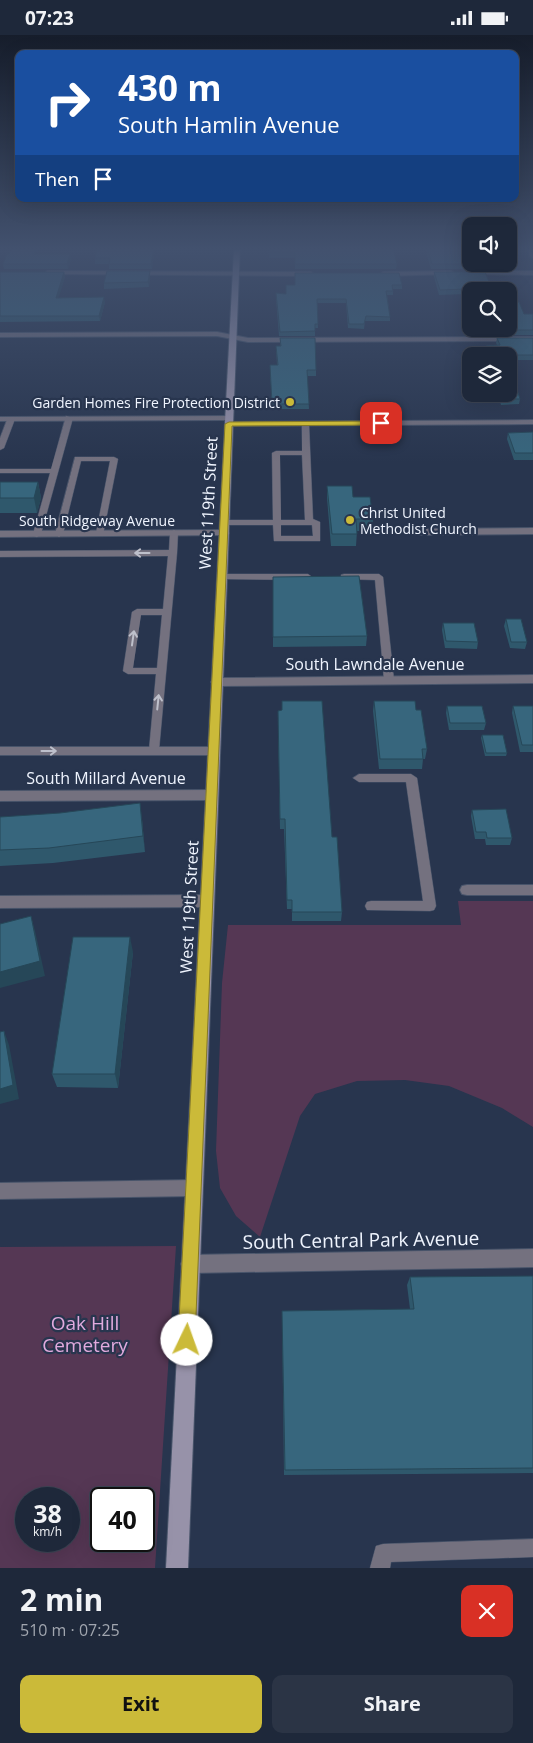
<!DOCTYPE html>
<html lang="en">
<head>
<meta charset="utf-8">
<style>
  body { margin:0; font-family:"Open Sans",sans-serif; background:#2b3445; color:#f1f3f6; height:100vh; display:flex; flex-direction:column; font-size:19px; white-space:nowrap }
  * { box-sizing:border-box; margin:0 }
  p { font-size:16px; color:#a1a6af }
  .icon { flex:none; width:28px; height:28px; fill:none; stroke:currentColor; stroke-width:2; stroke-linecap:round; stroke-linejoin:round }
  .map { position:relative; height:1533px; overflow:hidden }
  .sheet { display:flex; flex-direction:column; background:#1e283a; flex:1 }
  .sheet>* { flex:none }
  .guide { position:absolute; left:15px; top:15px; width:504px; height:152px; border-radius:10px; box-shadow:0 5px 20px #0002,0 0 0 1px #3c4454; background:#1a4fa0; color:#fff; overflow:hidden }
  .controls { position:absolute; left:462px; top:182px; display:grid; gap:10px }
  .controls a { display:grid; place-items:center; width:55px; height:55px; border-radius:10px; background:#1e283a; box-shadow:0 5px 20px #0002,0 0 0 1px #3c4454; font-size:25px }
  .speed { position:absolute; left:15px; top:1452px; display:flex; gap:10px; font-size:25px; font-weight:700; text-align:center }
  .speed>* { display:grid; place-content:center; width:65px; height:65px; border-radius:50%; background:#1e283a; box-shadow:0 5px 20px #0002,0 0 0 1px #3c4454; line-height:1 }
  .speed small { font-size:12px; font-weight:400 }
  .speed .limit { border:2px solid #111; border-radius:8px; background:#fff; color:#111 }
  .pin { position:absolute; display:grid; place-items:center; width:42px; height:42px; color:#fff; margin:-21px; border-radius:10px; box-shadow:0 2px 8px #0006 }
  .me { position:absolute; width:55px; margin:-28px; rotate:3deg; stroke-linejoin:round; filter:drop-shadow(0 0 4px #0008) }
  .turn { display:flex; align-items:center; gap:18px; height:105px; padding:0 20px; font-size:22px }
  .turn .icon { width:65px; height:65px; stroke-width:2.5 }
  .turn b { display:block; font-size:35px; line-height:42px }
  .then { display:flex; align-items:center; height:48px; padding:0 20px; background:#0003; gap:10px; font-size:19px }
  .round { display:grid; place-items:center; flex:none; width:52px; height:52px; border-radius:10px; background:#2b3445 }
  .head { display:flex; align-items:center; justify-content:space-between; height:85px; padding:0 20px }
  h1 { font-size:30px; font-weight:700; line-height:38px }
  .cta { display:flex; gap:10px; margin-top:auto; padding:10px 20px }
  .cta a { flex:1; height:58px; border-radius:10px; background:#cbba39; color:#111; font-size:20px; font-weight:700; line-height:58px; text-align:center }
  .cta a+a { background:#2b3445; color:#f1f3f6 }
  .status { display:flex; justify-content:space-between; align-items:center; height:35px; padding:0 25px; background:#1e283a; direction:ltr }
  .status svg { height:14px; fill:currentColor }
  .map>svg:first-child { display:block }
  .green { fill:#553754; fill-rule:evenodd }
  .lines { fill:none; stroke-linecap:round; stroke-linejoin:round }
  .lane-casing { stroke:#48546a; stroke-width:1 }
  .street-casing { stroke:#48546a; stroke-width:2 }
  .secondary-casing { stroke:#48546a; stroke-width:2 }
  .lane { fill:#74717f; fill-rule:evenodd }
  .street { fill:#74717f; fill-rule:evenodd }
  .secondary { fill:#9792a9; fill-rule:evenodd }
  .wall { fill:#2f586c }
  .shaded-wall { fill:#264758 }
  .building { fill:#37667d; stroke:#264758 }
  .oneway { stroke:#bec0cb }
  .route { fill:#cbba39; stroke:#847925 }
  .poi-dot { fill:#cbba39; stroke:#28354e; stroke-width:2 }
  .labels { text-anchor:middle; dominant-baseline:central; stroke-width:4.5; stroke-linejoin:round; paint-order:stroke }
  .far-poi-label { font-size:14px; fill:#eff4fe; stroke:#28354e; text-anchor:end }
  .far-street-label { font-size:14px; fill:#eff4fe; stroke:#28354e }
  .street-label { font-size:16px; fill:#eff4fe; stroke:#28354e }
  .near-street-label { font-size:19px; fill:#eff4fe; stroke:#28354e }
  .near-park-label { font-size:19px; fill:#e1aade; stroke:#28354e }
</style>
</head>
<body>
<div class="status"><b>07:23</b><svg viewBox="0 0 49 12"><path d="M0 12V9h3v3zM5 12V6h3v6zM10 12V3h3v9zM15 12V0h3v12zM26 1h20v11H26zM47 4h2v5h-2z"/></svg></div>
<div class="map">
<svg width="533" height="1533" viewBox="0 0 533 1533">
  <rect width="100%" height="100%" fill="#28354e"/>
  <g class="green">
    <polygon points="458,866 533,866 533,1092 502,1073 449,1051 405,1045 357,1046 315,1059 300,1081 260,1202 236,1181 220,1153 216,1116 222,948 228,890 461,890"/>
    <path d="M176,1211L155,1533H0V1212ZM26,1464H69V1506H26ZM101,1464H144V1506H101Z"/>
  </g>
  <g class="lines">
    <defs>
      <g id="lane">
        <polygon points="66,381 73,383 41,499 37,502 34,501 33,499 50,438 0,438 0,434 51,434"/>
        <polygon points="8,382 15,384 4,413 0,415 0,403"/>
        <path d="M302,387L309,389L313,484L320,487V506H274L273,490H221L220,488L224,485H273L272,418L276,416H302ZM280,420H302L305,485H281ZM281,490H312L313,501H281Z"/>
        <polygon points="75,422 114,422 118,424 103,500 97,500 96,498 110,426 81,426 63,499 59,502 55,499"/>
        <path d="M174,495L178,498L177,518L159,715L154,719L149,715L156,639H128L123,636L132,577L137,574H163L168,521L0,522V516L169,515L170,498ZM141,580H162L157,633H133Z"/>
        <polygon points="222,539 308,539 312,542 308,545 219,544 218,542"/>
        <polygon points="344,539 379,539 383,542 394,645 393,647 389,648 384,645 375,545 341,544 341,540"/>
        <polygon points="359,739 411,739 417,743 436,871 434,875 430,876 367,875 365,871 367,867 371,866 423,866 406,747 359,747 353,743"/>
        <polygon points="533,1504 533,1522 391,1527 390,1533 370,1533 376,1511 383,1509"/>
      </g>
      <g id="street">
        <polygon points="526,213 532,213 533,223 531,222"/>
        <polygon points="48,236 311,237 314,239 311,241 46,239 46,237"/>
        <polygon points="451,236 454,238 453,239 383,241 380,239 383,237"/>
        <polygon points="471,236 533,236 533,240 469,239 468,238"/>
        <polygon points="217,297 248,303 533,302 533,306 248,307 217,301 0,302 0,298"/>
        <polygon points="232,381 232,385 229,385 0,386 0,382"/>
        <polygon points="533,385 533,389 229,391 225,389 229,387"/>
        <polygon points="533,493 533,499 409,500 404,497 409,494"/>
        <polygon points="224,495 229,498 227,500 0,502 0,496"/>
        <polygon points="533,640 533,648 217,651 211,647 217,643"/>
        <polygon points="0,712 214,712 220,716 214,720 0,720"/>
        <polygon points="212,755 216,757 218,760 216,763 212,765 0,766 0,756"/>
        <polygon points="467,850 533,850 533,860 467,860 462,859 460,855 462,851"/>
        <polygon points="207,860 212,862 214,866 212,870 207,872 0,873 0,861"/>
        <polygon points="194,1145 200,1147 202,1153 200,1159 194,1161 0,1164 0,1148"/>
        <polygon points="533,1214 533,1232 190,1238 184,1235 181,1229 184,1223 190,1220"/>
      </g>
      <polygon id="secondary" points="234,213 240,213 188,1533 166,1533"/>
    </defs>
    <use href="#lane" class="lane-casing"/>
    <use href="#street" class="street-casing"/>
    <use href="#secondary" class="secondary-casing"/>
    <use href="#lane" class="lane"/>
    <use href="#street" class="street"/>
    <use href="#secondary" class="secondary"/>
  </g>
  <g class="wall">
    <polygon points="97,213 155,213 152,234 109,234 109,229 95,229 95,223"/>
    <polygon points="270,213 397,229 396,234 295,234 295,223 269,223"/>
    <polygon points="425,213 471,213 482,229 481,234 431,234"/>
    <polygon points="509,213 516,221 515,226 509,226"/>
    <polygon points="36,219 70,219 71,224 68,234 4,234 3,229"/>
    <polygon points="150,236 150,242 149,252 104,254 104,248"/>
    <polygon points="0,237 64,237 65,242 58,263 105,267 100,286 0,287"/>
    <polygon points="434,237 471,256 471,266 467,266 465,259 439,260 434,242"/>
    <polygon points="286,250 402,250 402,254 393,254 393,260 387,260 390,282 390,286 365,286 364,294 348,293 346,268 317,268 318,293 315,293 315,301 279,301 276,263 286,259"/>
    <polygon points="524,279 533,279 533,300 493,300 491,294 509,294"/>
    <polygon points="280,303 316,335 316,341 307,341 309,374 272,374 270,330 277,330 276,311 280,311"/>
    <polygon points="497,303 533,303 533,325 509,325 509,321 487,321 485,316 486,311 497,310 496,308"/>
    <polygon points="498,359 509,359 520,364 519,369 501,370"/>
    <polygon points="533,397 533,425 514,425 507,404 508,398"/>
    <polygon points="0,447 38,447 41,463 37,478 0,478"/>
    <polygon points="327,451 353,462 373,484 372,496 357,496 356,511 331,511 327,463"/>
    <polygon points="273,542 367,601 366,611 273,612"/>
    <polygon points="506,584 527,607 525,614 510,613 504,591"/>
    <polygon points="443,588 478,607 477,614 445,613 442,595"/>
    <polygon points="374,666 416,675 427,714 425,724 423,724 422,734 379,734 373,676"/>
    <polygon points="447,671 486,688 484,695 449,695 446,678"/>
    <polygon points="513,671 533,671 533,717 520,717 512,678"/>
    <polygon points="278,685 332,802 342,877 341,886 292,886 292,874 287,874 284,794 280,794"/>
    <polygon points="482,700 507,718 506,721 485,721 481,703"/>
    <polygon points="472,775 512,803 510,810 486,810 485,804 475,804 471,781"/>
    <polygon points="0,782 142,784 145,817 53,828 0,831"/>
    <polygon points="133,917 118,1053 57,1052 52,1039"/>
    <polygon points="533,1241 533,1438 284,1440 282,1276 410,1274 407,1250 410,1242"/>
  </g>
  <g class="shaded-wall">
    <polygon points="36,213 38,213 34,224 34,219"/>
    <polygon points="154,213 155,213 152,234 151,229"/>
    <polygon points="70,219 71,224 68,234 67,229"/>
    <polygon points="150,236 150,242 149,252 148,247"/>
    <polygon points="64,237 65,242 57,268 56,263"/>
    <polygon points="104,262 105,267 100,286 99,281"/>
    <polygon points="38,447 41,463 37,478 34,463"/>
    <polygon points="140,768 142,784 145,817 143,801"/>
    <polygon points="31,881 35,896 45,941 0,953 0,937"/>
    <polygon points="130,902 133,917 118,1053 115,1039"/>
    <polygon points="4,996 9,1010 19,1064 0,1069 0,1054"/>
  </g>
  <g class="building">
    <polygon points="12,213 36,213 34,219 70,219 67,229 3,229 7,219 9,219"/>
    <polygon points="97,213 154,213 151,229 109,229 110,223 95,223"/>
    <polygon points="270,213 393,213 397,229 295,229 295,218 269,218"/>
    <polygon points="427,213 471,213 471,229 482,229 432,229"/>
    <polygon points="509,213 512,213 516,221 509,221"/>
    <polygon points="107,236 150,236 148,247 104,248"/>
    <polygon points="0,237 64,237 56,263 104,262 99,281 0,281"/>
    <polygon points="434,237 485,237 493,256 471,256 471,260 468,260 465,254 440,255"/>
    <polygon points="295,238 399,238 402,250 392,250 393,256 386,256 390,282 366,281 364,289 349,289 346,264 317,264 318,289 315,289 315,296 280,297 276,258 286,259 286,250 295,250"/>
    <polygon points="509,267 519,267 524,279 533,279 533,295 494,295 494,294 509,294"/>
    <polygon points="280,303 315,303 316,335 307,335 309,369 272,369 270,330 278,330 276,311 281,311"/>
    <polygon points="497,303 533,303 533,320 506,320 506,321 489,321 486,311 500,310"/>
    <polygon points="509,329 520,364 502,364 500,359 509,359"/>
    <polygon points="533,397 533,418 515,418 508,398"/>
    <polygon points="0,447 38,447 34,463 0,463"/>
    <polygon points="327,451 352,451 353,462 370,462 373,484 356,484 357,499 332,499"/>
    <polygon points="359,541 367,601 273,602 273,542"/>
    <polygon points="506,584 521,584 527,607 511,607"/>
    <polygon points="443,588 474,588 478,607 446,606"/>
    <polygon points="282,666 322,666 332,802 337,802 342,877 292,877 292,865 287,865 285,784 280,784 278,676 282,675"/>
    <polygon points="374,666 415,666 416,675 421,675 427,714 422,714 423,724 380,724"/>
    <polygon points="447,671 482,671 486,688 450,688"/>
    <polygon points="513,671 533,671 533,710 522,710"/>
    <polygon points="482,700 503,700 507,718 486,718"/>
    <polygon points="140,768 143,801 49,813 0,815 0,782 60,778"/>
    <polygon points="506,774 512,803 487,803 486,797 476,797 472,775"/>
    <polygon points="31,881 40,926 0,937 0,889"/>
    <polygon points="73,902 130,902 115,1039 52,1039"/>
    <polygon points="4,996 13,1050 0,1054 0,997"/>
    <polygon points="533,1241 533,1433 285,1435 282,1276 414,1274 410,1242"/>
  </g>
  <defs><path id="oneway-shaft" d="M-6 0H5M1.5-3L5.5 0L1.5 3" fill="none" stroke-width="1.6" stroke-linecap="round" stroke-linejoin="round" transform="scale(1.25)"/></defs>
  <g class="oneway">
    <use href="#oneway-shaft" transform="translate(142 518) rotate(180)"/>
    <use href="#oneway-shaft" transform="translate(133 603) rotate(-82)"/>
    <use href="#oneway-shaft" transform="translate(158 667) rotate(-84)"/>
    <use href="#oneway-shaft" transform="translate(49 716)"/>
  </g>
  <linearGradient id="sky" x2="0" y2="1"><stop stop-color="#161d2b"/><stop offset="0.5" stop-color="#42516e"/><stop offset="1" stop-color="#42516e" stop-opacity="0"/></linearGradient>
  <rect width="533" height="428" fill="url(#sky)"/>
  <polygon class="route" points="381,386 383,386 383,390 232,391 195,1305 193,1311 187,1314 181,1311 178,1305 225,389 229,387"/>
  <g class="poi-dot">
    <circle cx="290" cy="367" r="5"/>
    <circle cx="350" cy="485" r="5"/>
  </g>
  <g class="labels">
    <g class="far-poi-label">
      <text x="280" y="367">Garden Homes Fire Protection District</text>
      <text x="360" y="477" text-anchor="start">Christ United<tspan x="360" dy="16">Methodist Church</tspan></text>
    </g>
    <g class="far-street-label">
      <text x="97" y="485">South Ridgeway Avenue</text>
    </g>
    <g class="street-label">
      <text transform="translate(208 468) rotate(-87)">West 119th Street</text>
      <text x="375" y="629">South Lawndale Avenue</text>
      <text x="106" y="743">South Millard Avenue</text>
      <text transform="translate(189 872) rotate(-87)">West 119th Street</text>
    </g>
    <g class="near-street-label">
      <text transform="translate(361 1205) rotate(-1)">South Central Park Avenue</text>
    </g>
    <g class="near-park-label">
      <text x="85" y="1288">Oak Hill<tspan x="85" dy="22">Cemetery</tspan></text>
    </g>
  </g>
</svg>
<div class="controls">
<a><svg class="icon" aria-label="sound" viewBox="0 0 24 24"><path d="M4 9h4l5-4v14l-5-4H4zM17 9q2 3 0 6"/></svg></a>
<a><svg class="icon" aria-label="search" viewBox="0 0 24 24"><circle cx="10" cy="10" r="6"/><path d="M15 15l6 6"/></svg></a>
<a><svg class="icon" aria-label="layers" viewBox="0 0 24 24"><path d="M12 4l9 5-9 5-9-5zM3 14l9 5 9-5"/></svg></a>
</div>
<div class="speed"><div>38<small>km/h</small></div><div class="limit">40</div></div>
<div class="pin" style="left:381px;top:388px;background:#d93025"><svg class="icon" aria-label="arrive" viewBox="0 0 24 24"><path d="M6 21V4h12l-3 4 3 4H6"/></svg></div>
<svg class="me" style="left:187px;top:1305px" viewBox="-20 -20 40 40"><circle r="19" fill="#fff"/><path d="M0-13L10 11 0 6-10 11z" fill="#cbba39"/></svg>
<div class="guide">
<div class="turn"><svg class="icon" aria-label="right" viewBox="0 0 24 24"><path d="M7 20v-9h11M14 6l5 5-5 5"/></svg><div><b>430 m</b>South Hamlin Avenue</div></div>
<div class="then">Then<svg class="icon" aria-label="arrive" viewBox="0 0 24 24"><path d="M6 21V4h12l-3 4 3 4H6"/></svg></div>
</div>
</div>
<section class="sheet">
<div class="head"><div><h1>2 min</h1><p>510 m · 07:25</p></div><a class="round" style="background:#d93025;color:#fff"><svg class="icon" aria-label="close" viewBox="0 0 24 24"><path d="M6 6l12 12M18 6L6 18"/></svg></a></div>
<div class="cta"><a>Exit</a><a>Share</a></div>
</section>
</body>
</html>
